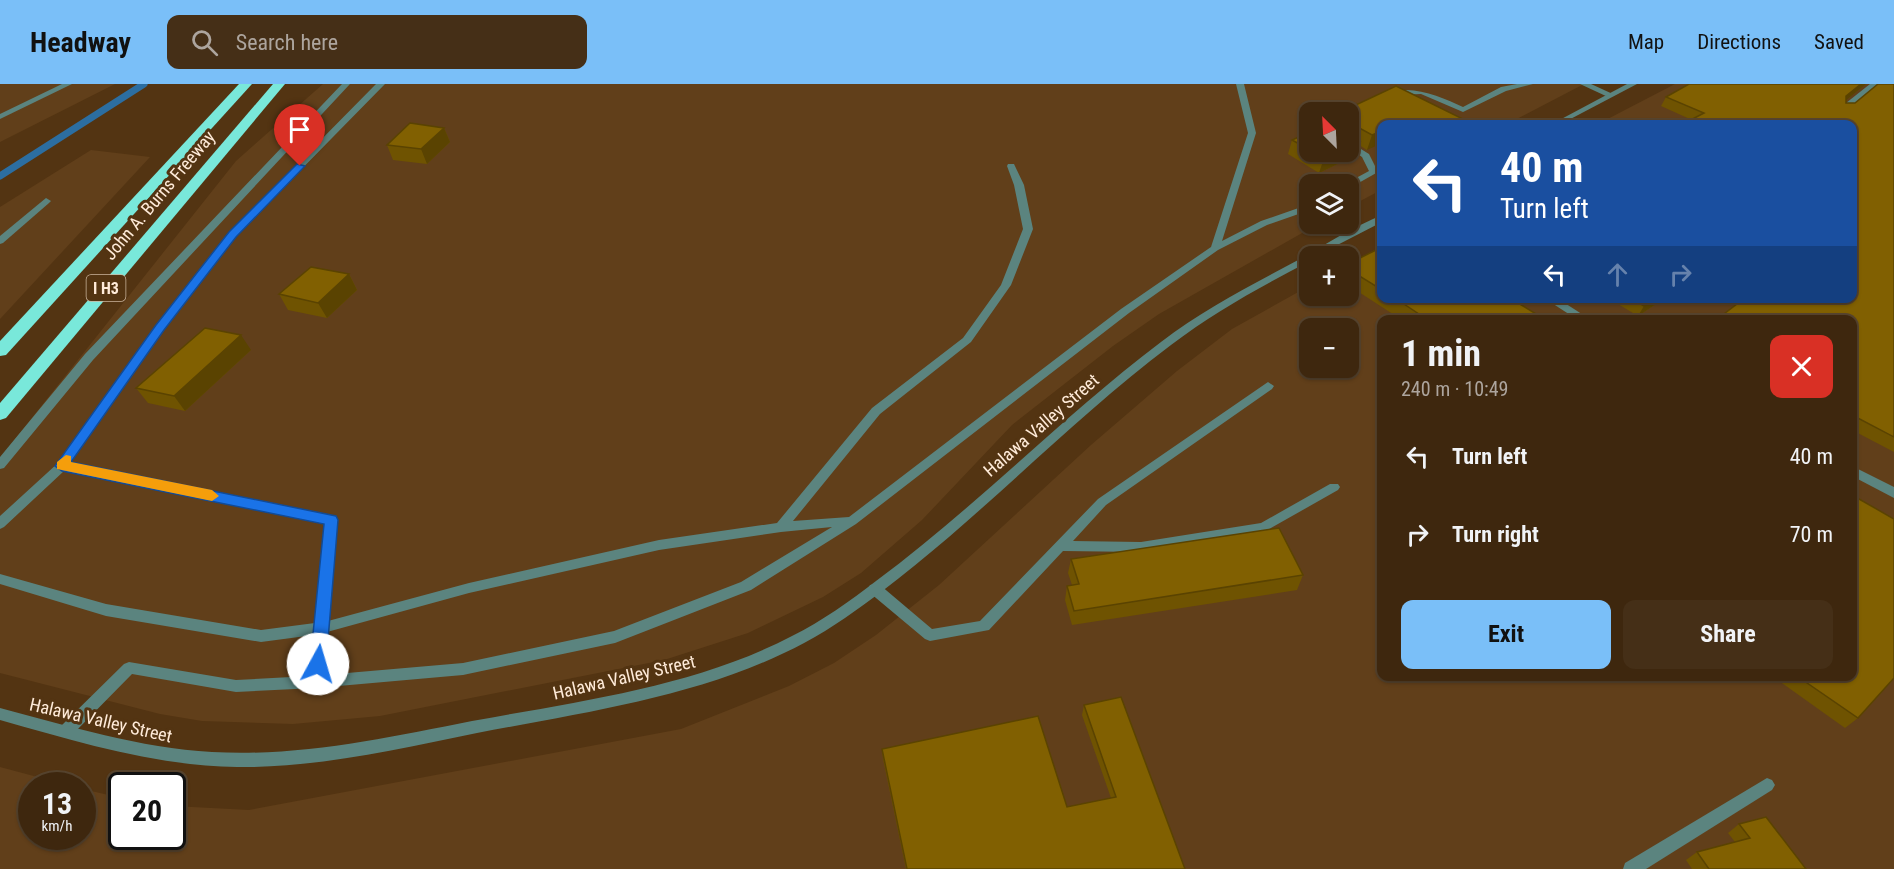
<!DOCTYPE html>
<html lang="en">
<head>
<meta charset="utf-8">
<style>
  body { margin:0; font-family:"Roboto Condensed",sans-serif; background:#452f17; color:#f1f3f6; height:100vh; display:flex; flex-direction:column; font-size:22px; white-space:nowrap }
  * { box-sizing:border-box; margin:0 }
  p { font-size:20px; color:#ada59e }
  .icon { flex:none; width:33px; height:33px; fill:none; stroke:currentColor; stroke-width:2; stroke-linecap:round; stroke-linejoin:round }
  .map { position:relative; flex:1; overflow:hidden }
  .sheet { position:absolute; left:1377px; top:231px; width:480px; height:366px; display:flex; flex-direction:column; background:#3e270e; border-radius:12px; box-shadow:0 2px 4px #0004,0 0 0 2px #57442e }
  .sheet>* { flex:none }
  .top-card { position:absolute; left:1377px; top:36px; width:480px; height:183px; border-radius:12px; box-shadow:0 2px 4px #0004,0 0 0 2px #57442e; background:#1a4fa0; color:#fff; overflow:hidden }
  .needle { width:39px; rotate:336deg }
  .tools { position:absolute; left:1299px; top:18px; display:grid; gap:12px }
  .tools a { display:grid; place-items:center; width:60px; height:60px; border-radius:12px; background:#3e270e; box-shadow:0 2px 4px #0004,0 0 0 2px #57442e; font-size:30px }
  .speed { position:absolute; left:18px; top:688px; display:flex; gap:12px; font-size:30px; font-weight:700; text-align:center }
  .speed>* { display:grid; place-content:center; width:78px; height:78px; border-radius:50%; background:#3e270e; box-shadow:0 2px 4px #0004,0 0 0 2px #57442e; line-height:1 }
  .speed small { font-size:15px; font-weight:400 }
  .speed .limit { border:3px solid #111; border-radius:9px; background:#fff; color:#111 }
  .pin { position:absolute; display:grid; place-items:center; width:51px; height:51px; color:#fff; margin:-62px -26px; border-radius:50% 50% 50% 0; rotate:-45deg; box-shadow:0 0 6px #0007 }
  .pin .icon { rotate:45deg }
  .me { position:absolute; width:66px; margin:-33px; rotate:6deg; stroke-linejoin:round; filter:drop-shadow(0 0 4px #0008) }
  .turn { display:flex; align-items:center; gap:21px; height:126px; padding:0 24px; font-size:27px }
  .turn .icon { width:78px; height:78px; stroke-width:2.5 }
  .turn b { display:block; font-size:42px; line-height:51px }
  .lanes { display:flex; align-items:center; height:57px; padding:0 24px; background:#0003; justify-content:center; gap:30px; direction:ltr }
  .lanes .off { opacity:.35 }
  .round { display:grid; place-items:center; flex:none; width:63px; height:63px; border-radius:12px; background:#452f17 }
  .headline { display:flex; align-items:center; justify-content:space-between; height:102px; padding:0 24px }
  h1 { font-size:36px; font-weight:700; line-height:45px }
  .primary-button { display:flex; gap:12px; margin-top:auto; padding:12px 24px }
  .primary-button a { flex:1; height:69px; border-radius:12px; background:#7abff8; color:#111; font-size:24px; font-weight:700; line-height:69px; text-align:center }
  .primary-button a+a { background:#452f17; color:#f1f3f6 }
  ul { padding:0; list-style:none }
  li { display:flex; align-items:center; gap:18px; height:78px; padding:0 24px }
  li div { flex:1 }
  li b { display:block; font-size:22px }
  li em { font-style:normal }
  header { display:flex; align-items:center; gap:36px; box-sizing:border-box; height:84px; padding:0 30px; background:#7abff8; color:#111 }
  header strong { font-size:28px }
  nav { display:flex; gap:33px; margin-inline-start:auto; font-size:21px }
  .search { width:420px; height:54px; background:#452f17; display:flex; align-items:center; gap:15px; box-sizing:border-box; padding:0 21px; border-radius:12px; color:#ada59e; font-size:22px }
  .map>svg:first-child { display:block }
  .built { fill:#613f1a; fill-rule:evenodd }
  .lines { fill:none; stroke-linecap:round; stroke-linejoin:round }
  .stream { stroke:#2c6ea1; stroke-width:7 }
  .service { fill:#5b847f; fill-rule:evenodd }
  .minor { fill:#5b847f; fill-rule:evenodd }
  .tertiary { fill:#5b847f; fill-rule:evenodd }
  .motorway { fill:#79e8da; fill-rule:evenodd }
  .wall { fill:#6f5301 }
  .shaded-wall { fill:#5a4301 }
  .building { fill:#816001; stroke:#5a4301; stroke-width:1.5 }
  .route { fill:#1a73e8; stroke:#114b97; stroke-width:1.5 }
  .slow { fill:#f59e0b }
  .labels { text-anchor:middle; dominant-baseline:central; stroke-width:6; stroke-linejoin:round; paint-order:stroke }
  .shield { fill:#533412; stroke:#cbb49d; stroke-width:1.5 }
  .shield-label { font-size:16px; font-weight:bold; fill:#ffebd9 }
  .street-label { font-size:18px; fill:#ffebd9; stroke:#533412 }
</style>
</head>
<body>
<header>
<strong>Headway</strong>
<div class="search"><svg class="icon" aria-label="search" viewBox="0 0 24 24"><circle cx="10" cy="10" r="6"/><path d="M15 15l6 6"/></svg>Search here</div>
<nav><a>Map</a><a>Directions</a><a>Saved</a></nav>
</header>
<div class="map">
<svg width="1894" height="785" viewBox="0 0 1894 785">
  <rect width="100%" height="100%" fill="#533412"/>
  <g class="built">
    <polygon points="0,0 115,0 0,58"/>
    <path d="M323,0H1584L1507,40H1382L1381,106L1349,123L1348,100H1310V140H1318L1159,230L1113,262L1012,341L922,436L861,489L823,513L748,549L664,576L380,632L293,640L202,637L160,630L0,589V374L236,77ZM1310,28H1348V68H1310Z"/>
    <path d="M1675,0H1894V785H0V683L71,702H32V753H82L83,705L121,714L122,753H172L173,722L249,726L681,645L789,602L834,579L876,551L939,501L1091,361L1177,287L1232,245L1309,202L1310,212H1348L1349,181L1381,162L1382,214H1852V40H1598ZM1382,236H1852V592H1382ZM1310,244H1348V284H1310Z"/>
    <polygon points="91,66 150,73 0,235 0,123"/>
  </g>
  <g class="lines">
    <polyline class="stream" points="0,92 144,0"/>
    <g class="service">
      <polygon points="62,0 72,0 0,35 0,30"/>
      <polygon points="342,0 350,0 93,276 4,384 0,385 0,373 85,270"/>
      <path d="M376,0H385L235,153L164,246L70,379L335,433L337,436L328,537L469,499L659,456L777,439L872,324L963,254L1001,201L1023,145L1014,101L1007,82L1008,80H1014L1024,101L1033,145L1011,201L971,258L880,330L793,437L849,433L1121,225L1211,163L1248,49L1236,0H1244L1256,49L1222,157L1261,137L1310,120V126L1267,141L1218,166L1129,229L856,440L751,506L615,559L463,591L316,604L236,608L132,590L71,652L66,654L61,652L59,647L61,642L124,580L129,578L236,596L310,592L314,551L261,558L106,532L0,500V490L106,520L261,546L315,539L324,439L64,387L4,443L0,445V432L58,379L156,242L229,149ZM832,443L741,498L614,547L463,579L324,591L327,548L469,509L659,466L781,448Z"/>
      <path d="M1517,0H1533L1506,7L1463,28L1421,10L1395,11L1391,9C1412,0 1443,14 1463,23L1501,3Z"/>
      <polygon points="1580,0 1591,0 1615,11 1608,13"/>
      <polygon points="1870,0 1879,0 1847,27 1841,27 1841,23"/>
      <polygon points="1348,57 1369,70 1378,88 1348,105 1348,100 1345,100 1369,87 1362,73 1348,63"/>
      <polygon points="46,114 51,117 49,119 3,159 0,160 0,152"/>
      <polygon points="1268,298 1274,302 1272,305 1106,421 1073,457 1141,458 1261,439 1330,400 1338,400 1340,403 1338,406 1264,448 1141,468 1063,467 989,546 930,557 925,555 870,509 868,505 870,501 875,500 880,501 932,545 980,537 1098,415"/>
      <polygon points="1767,694 1772,696 1775,701 1772,706 1646,785 1623,785 1625,779"/>
    </g>
    <g class="minor">
      <polygon points="1544,214 1557,214 1591,236 1578,236"/>
      <polygon points="1852,382 1894,403 1894,414 1852,392"/>
    </g>
    <g class="tertiary">
      <polygon points="1627,0 1637,0 1561,40 1552,40"/>
      <path d="M1382,131V138L1316,172H1310V177C1262,202 1214,228 1171,261C1058,346 963,453 845,534C738,608 602,625 477,649C398,665 318,684 237,683C156,682 78,658 0,636V624C69,642 140,664 212,668C300,673 386,654 472,637C580,617 694,603 792,552C822,537 850,517 876,497C976,423 1062,333 1161,258C1204,225 1252,201 1300,175C1326,160 1353,143 1382,131Z"/>
    </g>
    <g class="motorway">
      <polygon points="239,0 252,0 6,271 0,272 0,257"/>
      <polygon points="273,0 285,0 6,334 0,336 0,319"/>
    </g>
  </g>
  <g class="wall">
    <polygon points="1866,0 1846,16 1846,19 1855,19 1894,0 1894,368 1852,346 1852,214 1692,36 1661,22 1666,13"/>
    <polygon points="1343,27 1471,39 1470,40 1382,40 1367,66 1359,61 1356,71 1319,89 1288,70 1292,56 1310,48 1310,68 1348,68 1348,28 1342,28"/>
    <polygon points="444,44 450,58 427,80 393,76 387,61"/>
    <polygon points="1382,163 1382,214 1510,214 1546,236 1402,236 1348,201 1348,180"/>
    <polygon points="349,190 357,206 327,234 288,226 279,210"/>
    <polygon points="1608,214 1665,214 1638,232"/>
    <polygon points="251,266 185,327 148,319 136,304"/>
    <polygon points="1071,475 1303,491 1297,506 1072,541 1065,516 1067,502 1072,501 1068,489"/>
    <polygon points="1772,592 1852,592 1858,634 1845,644"/>
    <polygon points="1084,621 1185,785 906,785 883,675 882,665 1067,723 1111,714 1082,631"/>
    <polygon points="1739,740 1806,785 1692,785 1686,776 1697,768 1735,758 1728,749"/>
  </g>
  <g class="shaded-wall">
    <polygon points="1861,0 1866,0 1840,21 1846,12"/>
    <polygon points="444,44 450,58 427,80 421,65"/>
    <polygon points="1382,47 1382,59 1367,66 1372,51"/>
    <polygon points="1360,57 1356,71 1319,89 1324,74 1337,68 1348,68 1348,62"/>
    <polygon points="349,190 357,206 327,234 318,219"/>
    <polygon points="1656,214 1665,214 1638,232 1644,222"/>
    <polygon points="241,251 251,266 185,327 174,312"/>
  </g>
  <g class="building">
    <polygon points="1689,0 1861,0 1846,12 1846,19 1855,19 1878,0 1894,0 1894,353 1852,331 1852,236 1716,236 1745,214 1852,214 1852,40 1683,40 1704,29 1666,13"/>
    <polygon points="1396,2 1471,39 1468,40 1402,40 1399,39 1395,40 1382,40 1382,47 1372,51 1352,40 1350,48 1360,57 1348,62 1349,30 1348,28 1343,27"/>
    <polygon points="410,39 444,44 421,65 387,61"/>
    <polygon points="1310,48 1310,66 1292,56"/>
    <polygon points="1313,68 1337,68 1324,74"/>
    <polygon points="1382,163 1382,206 1348,185 1348,180"/>
    <polygon points="311,183 349,190 318,219 279,210"/>
    <polygon points="1395,214 1510,214 1546,236 1428,236"/>
    <polygon points="1631,214 1656,214 1644,222"/>
    <polygon points="205,244 241,251 174,312 136,304"/>
    <polygon points="1852,411 1894,435 1894,594 1858,634 1797,592 1852,592"/>
    <polygon points="1279,444 1303,491 1074,527 1067,502 1079,500 1071,475"/>
    <polygon points="1121,613 1185,785 907,785 882,665 1038,632 1067,723 1116,713 1084,621"/>
    <polygon points="1766,733 1806,785 1709,785 1697,768 1750,754 1739,740"/>
  </g>
  <polygon class="route" points="297,80 305,82 236,153 164,246 71,378 336,432 338,436 326,580 324,585 313,585 310,580 324,440 62,387 55,382 156,241 229,148"/>
  <polygon class="slow" points="66,371 71,372 71,378 212,406 219,412 212,417 57,385 57,378"/>
  <g class="labels">
    <rect class="shield" x="86.5" y="191" width="39" height="26" rx="4.5"/>
    <g class="shield-label">
      <text x="106" y="204">I H3</text>
    </g>
    <g class="street-label">
      <text transform="translate(159 111) rotate(-50)">John A. Burns Freeway</text>
      <text transform="translate(1041 341) rotate(-41)">Halawa Valley Street</text>
      <text transform="translate(624 593) rotate(-13)">Halawa Valley Street</text>
      <text transform="translate(101 636) rotate(13)">Halawa Valley Street</text>
    </g>
  </g>
</svg>
<div class="tools">
<a><svg class="needle" viewBox="-14 -14 28 28"><path d="M0-13l5 13h-10z" fill="#e53935"/><path d="M0 13l5-13h-10z" fill="#ada59e"/></svg></a>
<a><svg class="icon" aria-label="layers" viewBox="0 0 24 24"><path d="M12 4l9 5-9 5-9-5zM3 14l9 5 9-5"/></svg></a>
<a>+</a>
<a>−</a>
</div>
<div class="speed"><div>13<small>km/h</small></div><div class="limit">20</div></div>
<div class="pin" style="left:300px;top:82px;background:#d93025"><svg class="icon" aria-label="arrive" viewBox="0 0 24 24"><path d="M6 21V4h12l-3 4 3 4H6"/></svg></div>
<svg class="me" style="left:318px;top:580px" viewBox="-20 -20 40 40"><circle r="19" fill="#fff"/><path d="M0-13L10 11 0 6-10 11z" fill="#1a73e8"/></svg>
<div class="top-card">
<div class="turn"><svg class="icon" aria-label="left" viewBox="0 0 24 24"><path d="M17 20v-9H6M10 6l-5 5 5 5"/></svg><div><b>40 m</b>Turn left</div></div>
<div class="lanes"><svg class="icon" aria-label="left" viewBox="0 0 24 24"><path d="M17 20v-9H6M10 6l-5 5 5 5"/></svg><svg class="icon off" aria-label="ahead" viewBox="0 0 24 24"><path d="M12 20V5M6 11l6-6 6 6"/></svg><svg class="icon off" aria-label="right" viewBox="0 0 24 24"><path d="M7 20v-9h11M14 6l5 5-5 5"/></svg></div>
</div>
<section class="sheet">
<div class="headline"><div><h1>1 min</h1><p>240 m · 10:49</p></div><a class="round" style="background:#d93025;color:#fff"><svg class="icon" aria-label="close" viewBox="0 0 24 24"><path d="M6 6l12 12M18 6L6 18"/></svg></a></div>
<ul>
<li><svg class="icon" aria-label="left" viewBox="0 0 24 24"><path d="M17 20v-9H6M10 6l-5 5 5 5"/></svg><div><b>Turn left</b></div><em>40 m</em></li>
<li><svg class="icon" aria-label="right" viewBox="0 0 24 24"><path d="M7 20v-9h11M14 6l5 5-5 5"/></svg><div><b>Turn right</b></div><em>70 m</em></li>
</ul>
<div class="primary-button"><a>Exit</a><a>Share</a></div>
</section>
</div>
</body>
</html>
